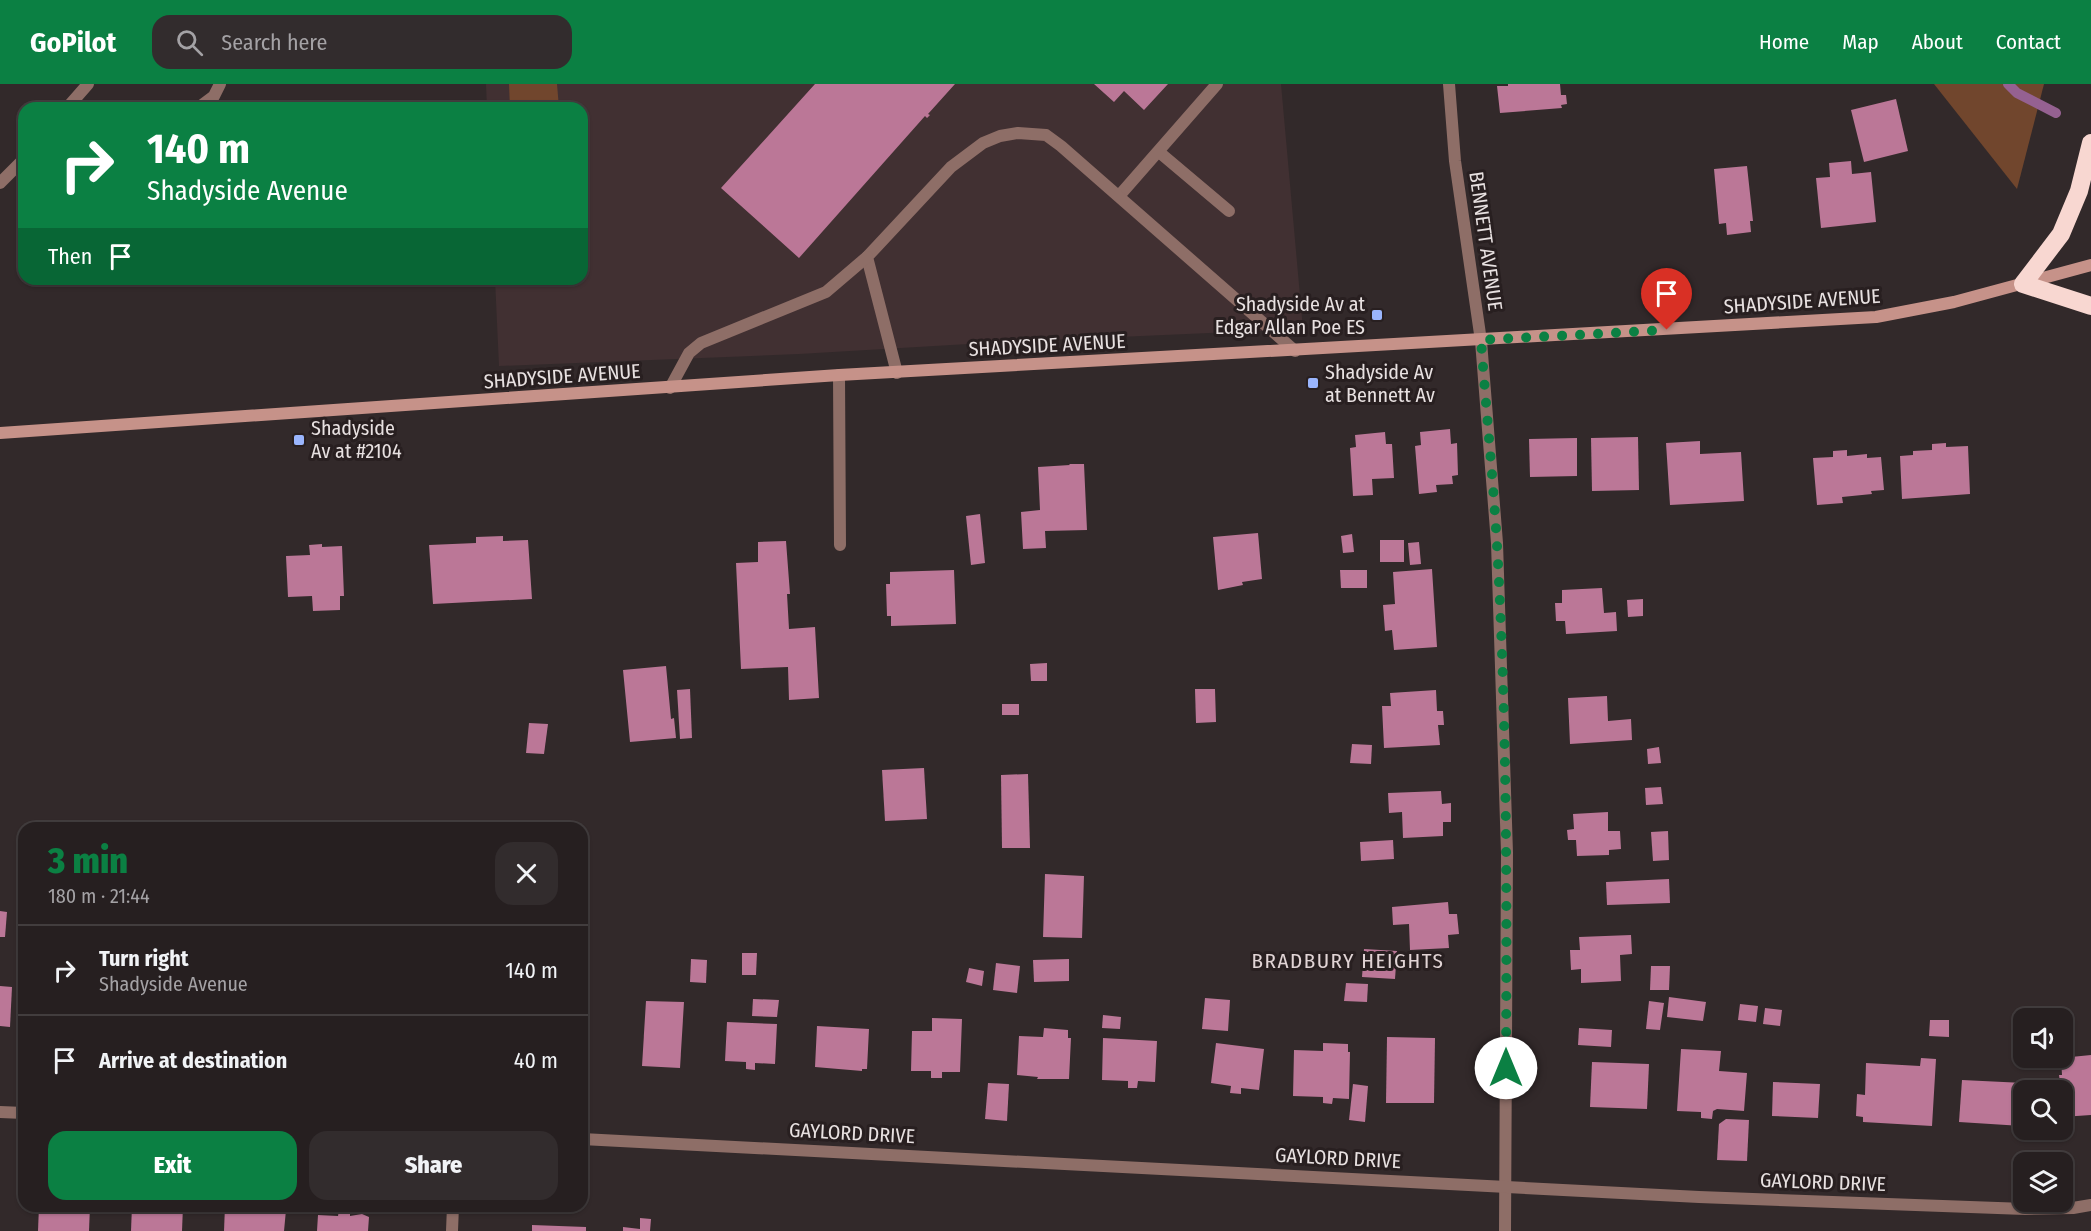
<!DOCTYPE html>
<html lang="en">
<head>
<meta charset="utf-8">
<style>
  body { margin:0; font-family:"Fira Sans Condensed",sans-serif; background:#322c2d; color:#f1f3f6; height:100vh; display:flex; flex-direction:column; font-size:22px; white-space:nowrap }
  * { box-sizing:border-box; margin:0 }
  p { font-size:20px; color:#a4a2a5 }
  .icon { flex:none; width:33px; height:33px; fill:none; stroke:currentColor; stroke-width:2; stroke-linecap:round; stroke-linejoin:round }
  .map { position:relative; flex:1; overflow:hidden }
  .drawer { position:absolute; left:18px; top:738px; width:570px; height:390px; display:flex; flex-direction:column; background:#261f20; border-radius:18px; box-shadow:0 2px 4px #0004,0 0 0 2px #423d3e }
  .drawer>* { flex:none }
  .guide { position:absolute; left:18px; top:18px; width:570px; height:183px; border-radius:18px; box-shadow:0 2px 4px #0004,0 0 0 2px #423d3e; background:#0b8043; color:#fff; overflow:hidden }
  .buttons { position:absolute; left:2013px; top:924px; display:grid; gap:12px }
  .buttons a { display:grid; place-items:center; width:60px; height:60px; border-radius:12px; background:#261f20; box-shadow:0 2px 4px #0004,0 0 0 2px #423d3e; font-size:30px }
  .pin { position:absolute; display:grid; place-items:center; width:51px; height:51px; color:#fff; margin:-62px -26px; border-radius:50% 50% 50% 0; rotate:-45deg; box-shadow:0 0 6px #0007 }
  .pin .icon { rotate:45deg }
  .me { position:absolute; width:66px; margin:-33px; rotate:0deg; stroke-linejoin:round; filter:drop-shadow(0 0 4px #0008) }
  .turn { display:flex; align-items:center; gap:21px; height:126px; padding:0 30px; font-size:27px }
  .turn .icon { width:78px; height:78px; stroke-width:2.5 }
  .turn b { display:block; font-size:42px; line-height:51px }
  .then { display:flex; align-items:center; height:57px; padding:0 30px; background:#0003; gap:12px; font-size:22px }
  .round { display:grid; place-items:center; flex:none; width:63px; height:63px; border-radius:18px; background:#322c2d }
  .overview { display:flex; align-items:center; justify-content:space-between; height:102px; padding:0 30px }
  h1 { font-size:36px; font-weight:800; line-height:45px; color:#0b8043 }
  .action { display:flex; gap:12px; margin-top:auto; padding:12px 30px }
  .action a { flex:1; height:69px; border-radius:18px; background:#0b8043; color:#fff; font-size:24px; font-weight:800; line-height:69px; text-align:center }
  .action a+a { background:#322c2d; color:#f1f3f6 }
  ul { padding:0; list-style:none }
  li { display:flex; align-items:center; gap:18px; height:90px; padding:0 30px; border-top:2px solid #423d3e }
  li div { flex:1 }
  li b { display:block; font-size:22px }
  li em { font-style:normal }
  header { display:flex; align-items:center; gap:36px; box-sizing:border-box; height:84px; padding:0 30px; background:#0b8043; color:#fff }
  header strong { font-size:28px }
  nav { display:flex; gap:33px; margin-inline-start:auto; font-size:21px }
  .search { width:420px; height:54px; background:#322c2d; display:flex; align-items:center; gap:15px; box-sizing:border-box; padding:0 21px; border-radius:18px; color:#a4a2a5; font-size:22px }
  .map>svg:first-child { display:block }
  .built { fill:#413032 }
  .green { fill:#71462d }
  .lines { fill:none; stroke-linecap:round; stroke-linejoin:round }
  .stream { stroke:#956191; stroke-width:10 }
  .building { fill:#bb7797 }
  .lane { stroke:#8e6e67; stroke-width:12 }
  .street { stroke:#8e6e67; stroke-width:12 }
  .secondary { stroke:#c69289; stroke-width:12 }
  .highway { stroke:#f8d7d1; stroke-width:18 }
  .route { stroke:#0b8043; stroke-width:10; stroke-dasharray:0 18 }
  .poi-dot { fill:#9ab5fd; stroke:#281f20; stroke-width:2 }
  .labels { text-anchor:middle; dominant-baseline:central; stroke-width:6; stroke-linejoin:round; paint-order:stroke }
  .street-label { font-size:20px; fill:#e8e1e1; stroke:#281f20 }
  .poi-label { font-size:20px; fill:#e8e1e1; stroke:#281f20; text-anchor:start }
  .neighbourhood-label { font-size:21px; letter-spacing:1.5px; fill:#e1d4d5; stroke:#281f20 }
</style>
</head>
<body>
<header>
<strong>GoPilot</strong>
<div class="search"><svg class="icon" aria-label="search" viewBox="0 0 24 24"><circle cx="10" cy="10" r="6"/><path d="M15 15l6 6"/></svg>Search here</div>
<nav><a>Home</a><a>Map</a><a>About</a><a>Contact</a></nav>
</header>
<div class="map">
<svg width="2091" height="1147" viewBox="0 0 2091 1147">
  <rect width="100%" height="100%" fill="#32292a"/>
  <polygon class="built" points="486,0 1281,0 1303,245 1002,258 799,270 499,282 495,195 582,195 582,24 487,24"/>
  <g class="green">
    <polygon points="509,0 557,0 559,24 510,24"/>
    <polygon points="1934,0 2044,0 2017,105"/>
  </g>
  <g class="lines">
    <polyline class="stream" points="2008,0 2017,9 2056,29"/>
  </g>
  <g class="building">
    <polygon points="815,0 955,0 928,30 930,31 927,34 925,32 799,174 721,104"/>
    <polygon points="1094,0 1168,0 1144,26 1124,7 1114,18"/>
    <polygon points="1508,0 1560,0 1561,11 1566,11 1567,20 1561,21 1562,24 1500,29 1497,2 1508,2"/>
    <polygon points="1896,15 1908,67 1864,78 1851,26"/>
    <polygon points="1851,77 1852,90 1871,88 1876,138 1821,144 1816,94 1830,93 1829,79"/>
    <polygon points="1747,82 1753,137 1750,137 1751,148 1727,151 1726,139 1719,140 1714,85"/>
    <polygon points="1450,345 1451,360 1457,359 1458,391 1452,392 1453,400 1436,401 1437,408 1419,410 1415,362 1421,361 1420,348"/>
    <polygon points="1385,348 1386,360 1392,360 1394,394 1372,395 1373,411 1353,412 1350,364 1356,363 1355,351"/>
    <polygon points="1638,353 1639,406 1592,407 1591,354"/>
    <polygon points="1577,354 1577,392 1530,393 1529,355"/>
    <polygon points="1700,357 1700,370 1741,368 1744,417 1670,421 1666,359"/>
    <polygon points="1946,359 1946,363 1968,362 1970,410 1902,415 1900,372 1913,371 1913,367 1932,366 1932,360"/>
    <polygon points="1847,366 1847,372 1867,370 1867,374 1881,373 1884,406 1871,407 1872,410 1842,413 1843,419 1817,421 1813,374 1833,373 1833,367"/>
    <polygon points="1069,380 1084,380 1087,446 1045,447 1046,464 1023,465 1021,428 1040,426 1038,383 1070,381"/>
    <polygon points="980,430 985,479 971,481 966,432"/>
    <polygon points="1258,449 1262,495 1242,498 1243,501 1218,506 1213,453"/>
    <polygon points="1352,450 1354,468 1343,469 1341,452"/>
    <polygon points="503,452 503,457 528,456 532,515 433,520 429,461 476,459 476,453"/>
    <rect x="1380" y="456" width="24" height="22"/>
    <polygon points="786,457 790,510 787,510 789,545 815,543 819,614 789,616 788,583 741,585 736,479 758,478 758,458"/>
    <polygon points="1419,458 1421,480 1410,481 1408,459"/>
    <polygon points="322,460 322,463 342,462 344,512 340,512 340,526 313,527 312,512 288,513 286,472 310,471 309,461"/>
    <polygon points="1432,485 1437,563 1394,566 1392,546 1385,547 1383,521 1395,520 1393,488"/>
    <polygon points="954,486 956,540 891,542 891,532 887,532 886,500 890,500 890,488"/>
    <polygon points="1340,486 1367,486 1367,504 1341,504"/>
    <polygon points="1602,504 1604,529 1616,528 1617,547 1566,550 1565,537 1556,537 1555,519 1562,519 1562,506"/>
    <polygon points="1643,515 1643,532 1628,533 1627,516"/>
    <polygon points="1047,579 1047,597 1031,597 1030,580"/>
    <polygon points="666,582 671,635 674,634 676,654 630,658 623,586"/>
    <polygon points="690,605 692,654 680,655 677,606"/>
    <polygon points="1195,605 1215,605 1216,638 1196,639"/>
    <polygon points="1436,606 1437,627 1443,627 1444,641 1438,641 1440,661 1384,664 1382,622 1391,622 1390,609"/>
    <polygon points="1607,612 1608,637 1631,635 1632,656 1570,660 1568,614"/>
    <rect x="1002" y="620" width="17" height="11"/>
    <polygon points="529,639 548,640 544,670 526,669"/>
    <polygon points="1352,660 1372,661 1371,680 1350,679"/>
    <polygon points="1659,663 1661,679 1648,680 1647,665"/>
    <polygon points="924,684 927,735 885,737 882,686"/>
    <polygon points="1028,690 1030,764 1002,764 1001,691"/>
    <polygon points="1661,703 1663,720 1646,721 1645,704"/>
    <polygon points="1441,707 1442,720 1451,719 1451,738 1443,738 1443,752 1403,754 1402,728 1389,729 1388,709"/>
    <polygon points="1608,728 1608,747 1620,747 1621,765 1609,766 1609,771 1577,772 1576,756 1568,756 1567,746 1574,745 1573,730"/>
    <polygon points="1668,747 1669,776 1653,777 1651,748"/>
    <polygon points="1393,756 1394,775 1361,777 1360,758"/>
    <polygon points="1045,790 1084,792 1082,854 1043,853"/>
    <polygon points="1669,795 1670,819 1607,821 1606,798"/>
    <polygon points="1448,818 1449,830 1457,830 1459,850 1448,851 1449,864 1410,866 1409,840 1393,841 1392,823"/>
    <polygon points="0,827 7,828 5,853 0,853"/>
    <polygon points="1631,851 1632,870 1620,871 1621,897 1581,899 1581,885 1571,886 1570,866 1580,866 1579,853"/>
    <polygon points="1364,865 1397,867 1395,895 1362,893"/>
    <polygon points="742,869 757,869 756,891 742,891"/>
    <polygon points="691,875 707,876 706,899 690,898"/>
    <polygon points="1069,875 1069,897 1034,898 1033,876"/>
    <polygon points="996,879 1020,882 1017,909 993,906"/>
    <polygon points="1651,882 1670,882 1669,906 1650,906"/>
    <polygon points="969,884 984,887 982,902 966,898"/>
    <polygon points="1346,899 1368,900 1367,918 1344,917"/>
    <polygon points="0,902 12,903 10,943 0,942"/>
    <polygon points="1669,913 1706,918 1703,937 1667,933"/>
    <polygon points="1205,914 1230,916 1228,947 1202,945"/>
    <polygon points="753,915 779,916 777,933 752,932"/>
    <polygon points="646,917 684,918 680,984 642,982"/>
    <polygon points="1649,917 1664,919 1660,946 1646,945"/>
    <polygon points="1740,920 1758,922 1756,938 1738,936"/>
    <polygon points="1765,924 1782,926 1780,942 1763,940"/>
    <polygon points="1103,931 1121,933 1120,945 1102,944"/>
    <polygon points="932,934 962,935 960,988 942,988 942,994 931,994 931,987 911,987 912,947 932,947"/>
    <polygon points="1930,936 1949,936 1949,953 1929,952"/>
    <polygon points="727,938 777,940 775,980 755,979 755,986 746,985 746,978 725,977"/>
    <polygon points="817,942 869,945 867,985 862,985 862,987 815,983"/>
    <polygon points="1044,944 1068,946 1068,954 1071,954 1069,995 1037,995 1038,993 1017,991 1019,952 1043,953"/>
    <polygon points="1579,944 1612,946 1611,963 1578,961"/>
    <polygon points="1387,953 1435,954 1434,1019 1386,1019"/>
    <polygon points="1103,954 1157,957 1155,998 1138,997 1137,1004 1128,1004 1128,997 1102,996"/>
    <polygon points="1216,959 1264,965 1259,1006 1241,1004 1241,1010 1230,1009 1231,1002 1211,999"/>
    <polygon points="1323,959 1348,960 1348,968 1350,968 1349,1015 1333,1014 1332,1020 1323,1019 1323,1013 1293,1012 1294,966 1323,967"/>
    <polygon points="1681,965 1721,967 1719,987 1747,989 1744,1027 1717,1025 1713,1027 1712,1035 1701,1034 1701,1028 1677,1027"/>
    <polygon points="2091,971 2091,1031 2062,1033 2062,1006 2061,1006 2059,991 2062,991 2061,974"/>
    <polygon points="1921,974 1936,975 1932,1042 1863,1038 1863,1033 1856,1032 1857,1010 1865,1011 1866,979 1920,982"/>
    <polygon points="1592,978 1649,980 1647,1025 1590,1023"/>
    <polygon points="1962,996 2024,999 2022,1042 1959,1038"/>
    <polygon points="1773,998 1820,1000 1818,1034 1772,1032"/>
    <polygon points="988,999 1009,1000 1007,1037 985,1035"/>
    <polygon points="1353,1000 1368,1002 1365,1038 1349,1036"/>
    <polygon points="1726,1035 1749,1036 1747,1077 1717,1076 1719,1040"/>
    <polygon points="39,1122 90,1122 89,1147 38,1147"/>
    <polygon points="132,1122 183,1122 182,1147 131,1147"/>
    <polygon points="225,1122 286,1126 284,1147 224,1147"/>
    <polygon points="339,1126 350,1126 350,1132 362,1130 369,1133 368,1147 317,1147 318,1131 338,1132"/>
    <polygon points="640,1134 651,1135 650,1147 623,1147 623,1143 640,1145"/>
    <polygon points="532,1141 586,1143 586,1147 532,1147"/>
  </g>
  <g class="lines">
    <g class="lane">
      <polyline points="67,24 88,0"/>
      <polyline points="198,24 214,12 220,0"/>
      <polyline points="1159,68 1229,127"/>
      <polyline points="0,99 24,75"/>
      <polyline points="1119,112 1217,0"/>
      <polyline points="897,289 867,173 951,83 983,59 1000,52 1018,49 1046,51 1061,62 1295,267"/>
      <polyline points="839,291 840,461"/>
      <polyline points="670,304 689,269 701,259 826,208 867,173"/>
    </g>
    <g class="street">
      <polyline points="1449,0 1455,77 1481,257 1497,459 1507,769 1505,1147"/>
      <polyline points="0,1028 24,1029"/>
      <polyline points="582,1055 1699,1113 2025,1125 2073,1124 2091,1121"/>
      <polyline points="452,1147 453,1122"/>
    </g>
    <polyline class="secondary" points="0,349 839,291 1876,233 1954,218 2091,181"/>
    <polyline class="highway" points="2091,59 2079,107 2061,150 2023,200 2091,222"/>
  </g>
  <g class="lines">
    <path class="route" d="M1506,984C1507,809 1507,635 1497,461C1493,392 1486,325 1481,256L1667,246"/>
  </g>
  <g class="poi-dot">
    <rect x="1371" y="225" width="12" height="12" rx="3"/>
    <rect x="1307" y="293" width="12" height="12" rx="3"/>
    <rect x="293" y="350" width="12" height="12" rx="3"/>
  </g>
  <g class="labels">
    <g class="street-label">
      <text transform="translate(1486 157) rotate(82)">BENNETT AVENUE</text>
      <text transform="translate(1802 217) rotate(-4)">SHADYSIDE AVENUE</text>
      <text transform="translate(1047 261) rotate(-3)">SHADYSIDE AVENUE</text>
      <text transform="translate(562 292) rotate(-4)">SHADYSIDE AVENUE</text>
      <text transform="translate(852 1049) rotate(3)">GAYLORD DRIVE</text>
      <text transform="translate(1338 1074) rotate(3)">GAYLORD DRIVE</text>
      <text transform="translate(1823 1098) rotate(2)">GAYLORD DRIVE</text>
    </g>
    <g class="poi-label">
      <text x="1365" y="220" text-anchor="end">Shadyside Av at<tspan x="1365" dy="23">Edgar Allan Poe ES</tspan></text>
      <text x="1325" y="288">Shadyside Av<tspan x="1325" dy="23">at Bennett Av</tspan></text>
      <text x="311" y="344">Shadyside<tspan x="311" dy="23">Av at #2104</tspan></text>
    </g>
    <g class="neighbourhood-label">
      <text x="1348" y="877">BRADBURY HEIGHTS</text>
    </g>
  </g>
</svg>
<div class="buttons">
<a><svg class="icon" aria-label="sound" viewBox="0 0 24 24"><path d="M4 9h4l5-4v14l-5-4H4zM17 9q2 3 0 6"/></svg></a>
<a><svg class="icon" aria-label="search" viewBox="0 0 24 24"><circle cx="10" cy="10" r="6"/><path d="M15 15l6 6"/></svg></a>
<a><svg class="icon" aria-label="layers" viewBox="0 0 24 24"><path d="M12 4l9 5-9 5-9-5zM3 14l9 5 9-5"/></svg></a>
</div>
<div class="pin" style="left:1667px;top:246px;background:#d93025"><svg class="icon" aria-label="arrive" viewBox="0 0 24 24"><path d="M6 21V4h12l-3 4 3 4H6"/></svg></div>
<svg class="me" style="left:1506px;top:984px" viewBox="-20 -20 40 40"><circle r="19" fill="#fff"/><path d="M0-13L10 11 0 6-10 11z" fill="#0b8043"/></svg>
<div class="guide">
<div class="turn"><svg class="icon" aria-label="right" viewBox="0 0 24 24"><path d="M7 20v-9h11M14 6l5 5-5 5"/></svg><div><b>140 m</b>Shadyside Avenue</div></div>
<div class="then">Then<svg class="icon" aria-label="arrive" viewBox="0 0 24 24"><path d="M6 21V4h12l-3 4 3 4H6"/></svg></div>
</div>
<section class="drawer">
<div class="overview"><div><h1>3 min</h1><p>180 m · 21:44</p></div><a class="round"><svg class="icon" aria-label="close" viewBox="0 0 24 24"><path d="M6 6l12 12M18 6L6 18"/></svg></a></div>
<ul>
<li><svg class="icon" aria-label="right" viewBox="0 0 24 24"><path d="M7 20v-9h11M14 6l5 5-5 5"/></svg><div><b>Turn right</b><p>Shadyside Avenue</p></div><em>140 m</em></li>
<li><svg class="icon" aria-label="arrive" viewBox="0 0 24 24"><path d="M6 21V4h12l-3 4 3 4H6"/></svg><div><b>Arrive at destination</b></div><em>40 m</em></li>
</ul>
<div class="action"><a>Exit</a><a>Share</a></div>
</section>
</div>
</body>
</html>
